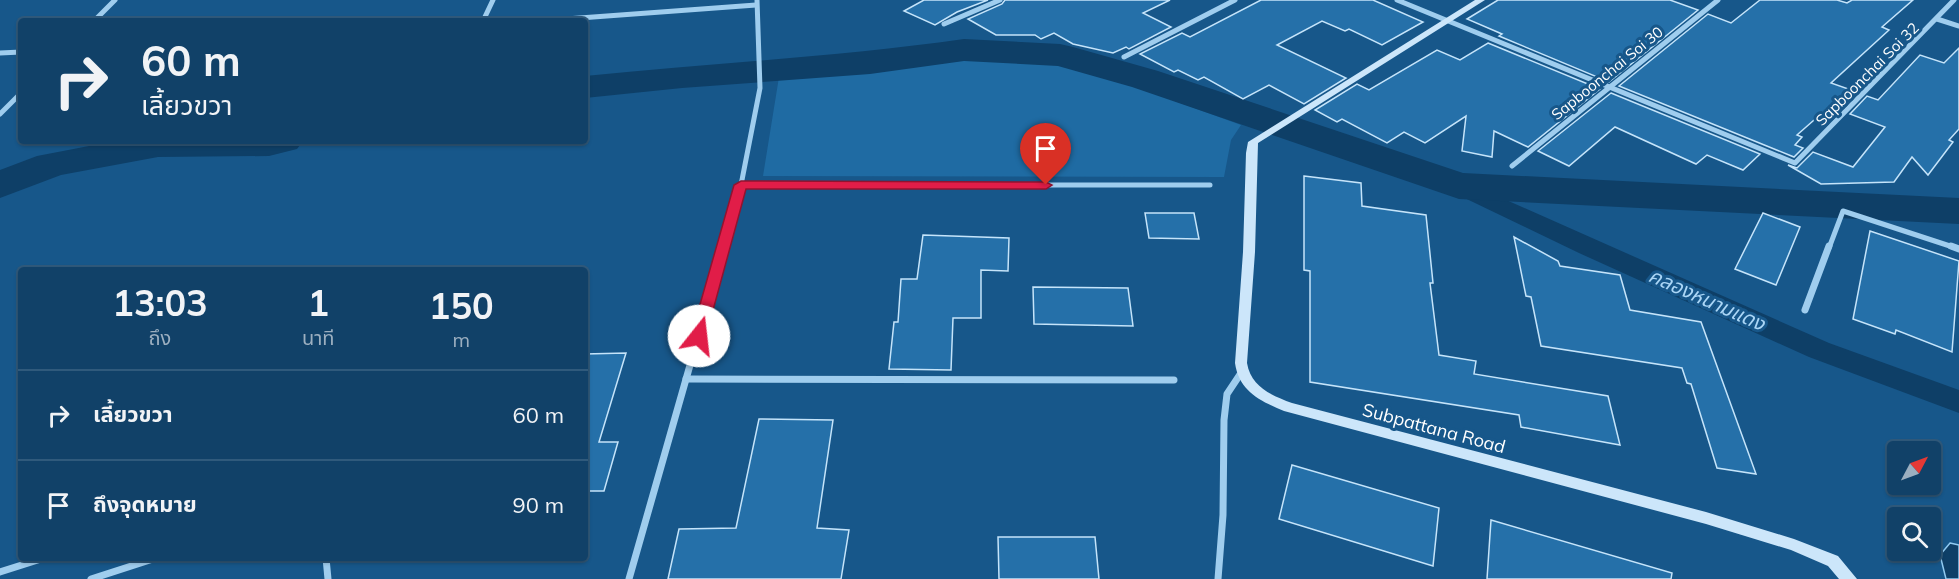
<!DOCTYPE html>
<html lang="th">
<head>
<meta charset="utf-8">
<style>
  body { margin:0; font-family:Mulish,"Noto Sans Thai",sans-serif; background:#1a486e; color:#f1f3f6; height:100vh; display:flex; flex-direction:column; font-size:22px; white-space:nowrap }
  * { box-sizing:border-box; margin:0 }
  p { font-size:20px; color:#9cafc0 }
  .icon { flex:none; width:33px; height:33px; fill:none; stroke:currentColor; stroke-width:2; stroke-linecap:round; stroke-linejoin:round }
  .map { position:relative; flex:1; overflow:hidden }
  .sheet { position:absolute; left:18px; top:267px; width:570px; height:294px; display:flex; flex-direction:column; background:#114168; border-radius:6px; box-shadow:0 2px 4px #0004,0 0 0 2px #305a7c }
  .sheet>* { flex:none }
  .top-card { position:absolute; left:18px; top:18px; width:570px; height:126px; border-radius:6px; box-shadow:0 2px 4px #0004,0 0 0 2px #305a7c; background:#114168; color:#f1f3f6; overflow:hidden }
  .needle { width:39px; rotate:49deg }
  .fabs { position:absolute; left:1887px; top:441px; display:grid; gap:12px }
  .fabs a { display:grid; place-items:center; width:54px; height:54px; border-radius:6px; background:#114168; box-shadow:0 2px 4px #0004,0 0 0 2px #305a7c; font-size:30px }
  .pin { position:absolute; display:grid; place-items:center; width:51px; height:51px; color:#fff; margin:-62px -26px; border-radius:50% 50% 50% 0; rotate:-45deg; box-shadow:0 0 6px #0007 }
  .pin .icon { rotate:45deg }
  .me { position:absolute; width:66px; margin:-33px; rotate:16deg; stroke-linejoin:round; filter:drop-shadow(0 0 4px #0008) }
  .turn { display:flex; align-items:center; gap:21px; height:126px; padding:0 24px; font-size:27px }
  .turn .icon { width:78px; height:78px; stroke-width:2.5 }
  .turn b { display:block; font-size:42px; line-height:51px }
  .eta { display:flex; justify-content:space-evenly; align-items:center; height:102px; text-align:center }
  .eta b { font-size:36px; font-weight:700; line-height:42px }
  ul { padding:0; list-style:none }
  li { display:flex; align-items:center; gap:18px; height:90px; padding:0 24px; border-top:2px solid #305a7c }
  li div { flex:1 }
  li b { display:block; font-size:22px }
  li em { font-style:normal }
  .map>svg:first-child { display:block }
  .green { fill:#1f6ba3 }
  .water { fill:#0e3f67; stroke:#91caf1; stroke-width:1.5 }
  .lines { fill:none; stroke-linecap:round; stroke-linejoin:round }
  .canal { fill:#0e3f67; fill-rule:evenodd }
  .river { fill:#0e3f67; fill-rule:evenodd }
  .building { fill:#2570a9; stroke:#c5e4fa; stroke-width:1.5 }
  .street-far1 { stroke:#9fcdee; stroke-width:5 }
  .street { stroke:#9fcdee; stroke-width:7 }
  .secondary { fill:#cce6fa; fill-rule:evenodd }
  .route { fill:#e11d48; stroke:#92132f; stroke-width:1.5 }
  .labels { text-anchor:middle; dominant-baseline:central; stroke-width:6; stroke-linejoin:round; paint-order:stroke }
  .far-street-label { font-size:15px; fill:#fff; stroke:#17578a }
  .street-label { font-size:18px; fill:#fff; stroke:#17578a }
  .water-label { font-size:20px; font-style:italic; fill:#abd6f6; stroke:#17578a }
</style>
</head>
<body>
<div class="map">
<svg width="1959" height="579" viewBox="0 0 1959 579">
  <rect width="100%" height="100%" fill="#17578a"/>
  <polygon class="green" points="962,57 1036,58 1106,76 1241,125 1231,140 1224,177 763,176 779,77"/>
  <polygon class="water" points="1950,543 1959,545 1959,579 1946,579 1940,555"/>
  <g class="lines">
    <polygon class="canal" points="1459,179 1829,343 1959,390 1959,413 1809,357 1579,253 1450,191 1447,186 1450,181"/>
    <g class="river">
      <path d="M964,39L1060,44L1073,47L1158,71L1463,173L1959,198V224L1459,199L1132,87L1058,66L964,61L870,74L682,88L585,98V76C711,63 838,57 964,39Z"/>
      <polygon points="115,141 303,141 297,149 269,156 158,157 61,175 0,198 0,170 37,156"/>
    </g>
  </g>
  <g class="building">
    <polygon points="924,0 988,0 957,12 935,25 904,11"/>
    <polygon points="1005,0 1170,0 1143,13 1171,27 1129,49 1126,47 1113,53 1073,44 1054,33 1041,39 1035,35 996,35 968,19 1002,4"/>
    <polygon points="1261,0 1373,0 1423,22 1382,45 1349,29 1345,31 1322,21 1277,45 1346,78 1304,104 1269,85 1243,99 1204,77 1198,80 1178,70 1174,72 1140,54 1182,33 1190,37"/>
    <polygon points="1498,0 1670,0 1698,10 1609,82 1499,36 1502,34 1467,19"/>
    <polygon points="1760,0 1837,0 1847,3 1852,0 1913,0 1882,27 1889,30 1831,83 1857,92 1840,110 1830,106 1797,135 1802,137 1795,145 1803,148 1794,157 1619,86 1708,14 1731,23"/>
    <polygon points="1488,43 1600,89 1528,147 1494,131 1492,157 1462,151 1466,116 1425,143 1404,132 1387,143 1342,119 1337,122 1315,110 1357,84 1369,90 1437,50 1460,60"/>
    <polygon points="1959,48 1959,129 1949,140 1953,142 1928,175 1912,157 1894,182 1821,184 1788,165 1797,168 1813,152 1853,167 1885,127 1850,114 1867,96 1878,100 1920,55 1944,63"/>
    <polygon points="1611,93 1760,154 1743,170 1707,155 1696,164 1615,127 1569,166 1538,151"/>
    <polygon points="1304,176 1361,183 1362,206 1426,215 1433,283 1430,283 1439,355 1476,361 1474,374 1608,396 1620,445 1521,427 1519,415 1310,382 1310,271 1304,270"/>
    <polygon points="1145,213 1194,213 1199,239 1149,238"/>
    <polygon points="1763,213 1800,227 1776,285 1735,269"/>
    <polygon points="1870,231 1959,261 1952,352 1896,330 1895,334 1853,319"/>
    <polygon points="923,235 1009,238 1008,271 981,270 981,318 953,318 951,370 889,369 894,322 898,322 901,279 917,279"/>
    <polygon points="1514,237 1558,261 1560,266 1620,275 1630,310 1701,322 1756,474 1717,468 1691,384 1687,383 1682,368 1541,346 1531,297 1526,296"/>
    <polygon points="1033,287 1128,288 1133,326 1034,324"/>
    <polygon points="626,353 599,442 618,442 604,491 585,491 585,354"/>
    <polygon points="759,419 833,420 817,528 849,530 841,579 668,579 679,529 736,528"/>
    <polygon points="1292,465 1439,508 1433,566 1279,519"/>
    <polygon points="1491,520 1672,573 1671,579 1487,579"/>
    <polygon points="998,537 1095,537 1099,579 999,579"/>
  </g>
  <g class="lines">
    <g class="street-far1">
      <polyline points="1397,0 1795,163 1954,0"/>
      <polyline points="1937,19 1959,26"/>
      <polyline points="94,21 115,0"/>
      <polyline points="483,21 493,0"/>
      <polyline points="539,21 756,5"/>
      <polyline points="944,24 1000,0"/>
      <polyline points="0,53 21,52"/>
      <polyline points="1124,57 1235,0"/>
      <polyline points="0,114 21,93"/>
      <polyline points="1512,166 1718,0"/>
      <polyline points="741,185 1210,185"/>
      <polyline points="723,248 741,185 760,88 757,0"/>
      <polyline points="1829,248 1843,211 1956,248"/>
    </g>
    <g class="street">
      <polyline points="1951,246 1959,249"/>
      <polyline points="1805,310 1829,246"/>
      <polyline points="686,379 1174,380"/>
      <polyline points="326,558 328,579"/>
      <polyline points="0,572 44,558"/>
      <polyline points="91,579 156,558"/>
      <polyline points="629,579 724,246"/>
      <polyline points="1218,579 1223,515 1224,420 1227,394 1241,373"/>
    </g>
    <path class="secondary" d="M1475,0H1485L1258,143L1255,252L1247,363C1251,387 1271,395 1292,403L1706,512L1794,539L1838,556L1857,579H1839L1828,566L1791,550L1706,524L1284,411C1260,401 1239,391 1235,363L1243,252L1246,153L1248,142Z"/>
  </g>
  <polygon class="route" points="741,181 1046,182 1052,185 1046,189 746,189 706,336 699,341 691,336 734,185"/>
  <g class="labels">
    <g class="far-street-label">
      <text transform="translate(1607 73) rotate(-39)">Sapboonchai Soi 30</text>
      <text transform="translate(1867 74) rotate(-45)">Sapboonchai Soi 32</text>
    </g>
    <g class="street-label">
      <text transform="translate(1434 428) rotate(15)">Subpattana Road</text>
    </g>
    <g class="water-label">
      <text transform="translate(1707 299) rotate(24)">คลองหนามแดง</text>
    </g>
  </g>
</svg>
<div class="fabs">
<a><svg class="needle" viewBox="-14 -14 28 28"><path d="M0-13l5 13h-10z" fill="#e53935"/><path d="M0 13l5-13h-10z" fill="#9cafc0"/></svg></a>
<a><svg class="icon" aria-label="search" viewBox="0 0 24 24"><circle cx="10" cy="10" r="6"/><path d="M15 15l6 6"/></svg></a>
</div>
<div class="pin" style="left:1046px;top:185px;background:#d93025"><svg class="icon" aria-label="arrive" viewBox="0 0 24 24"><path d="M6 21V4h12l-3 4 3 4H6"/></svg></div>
<svg class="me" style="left:699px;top:336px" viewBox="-20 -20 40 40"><circle r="19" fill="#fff"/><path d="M0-13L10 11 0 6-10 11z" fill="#e11d48"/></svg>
<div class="top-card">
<div class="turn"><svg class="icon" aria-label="right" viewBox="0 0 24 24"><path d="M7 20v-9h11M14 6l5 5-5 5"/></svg><div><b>60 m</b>เลี้ยวขวา</div></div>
</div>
<section class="sheet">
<div class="eta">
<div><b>13:03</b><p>ถึง</p></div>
<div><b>1</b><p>นาที</p></div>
<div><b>150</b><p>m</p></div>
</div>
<ul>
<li><svg class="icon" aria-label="right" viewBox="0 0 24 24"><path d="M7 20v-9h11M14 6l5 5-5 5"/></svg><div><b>เลี้ยวขวา</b></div><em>60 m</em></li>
<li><svg class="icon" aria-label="arrive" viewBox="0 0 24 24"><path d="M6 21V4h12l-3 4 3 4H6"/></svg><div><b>ถึงจุดหมาย</b></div><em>90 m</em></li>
</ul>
</section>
</div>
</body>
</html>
